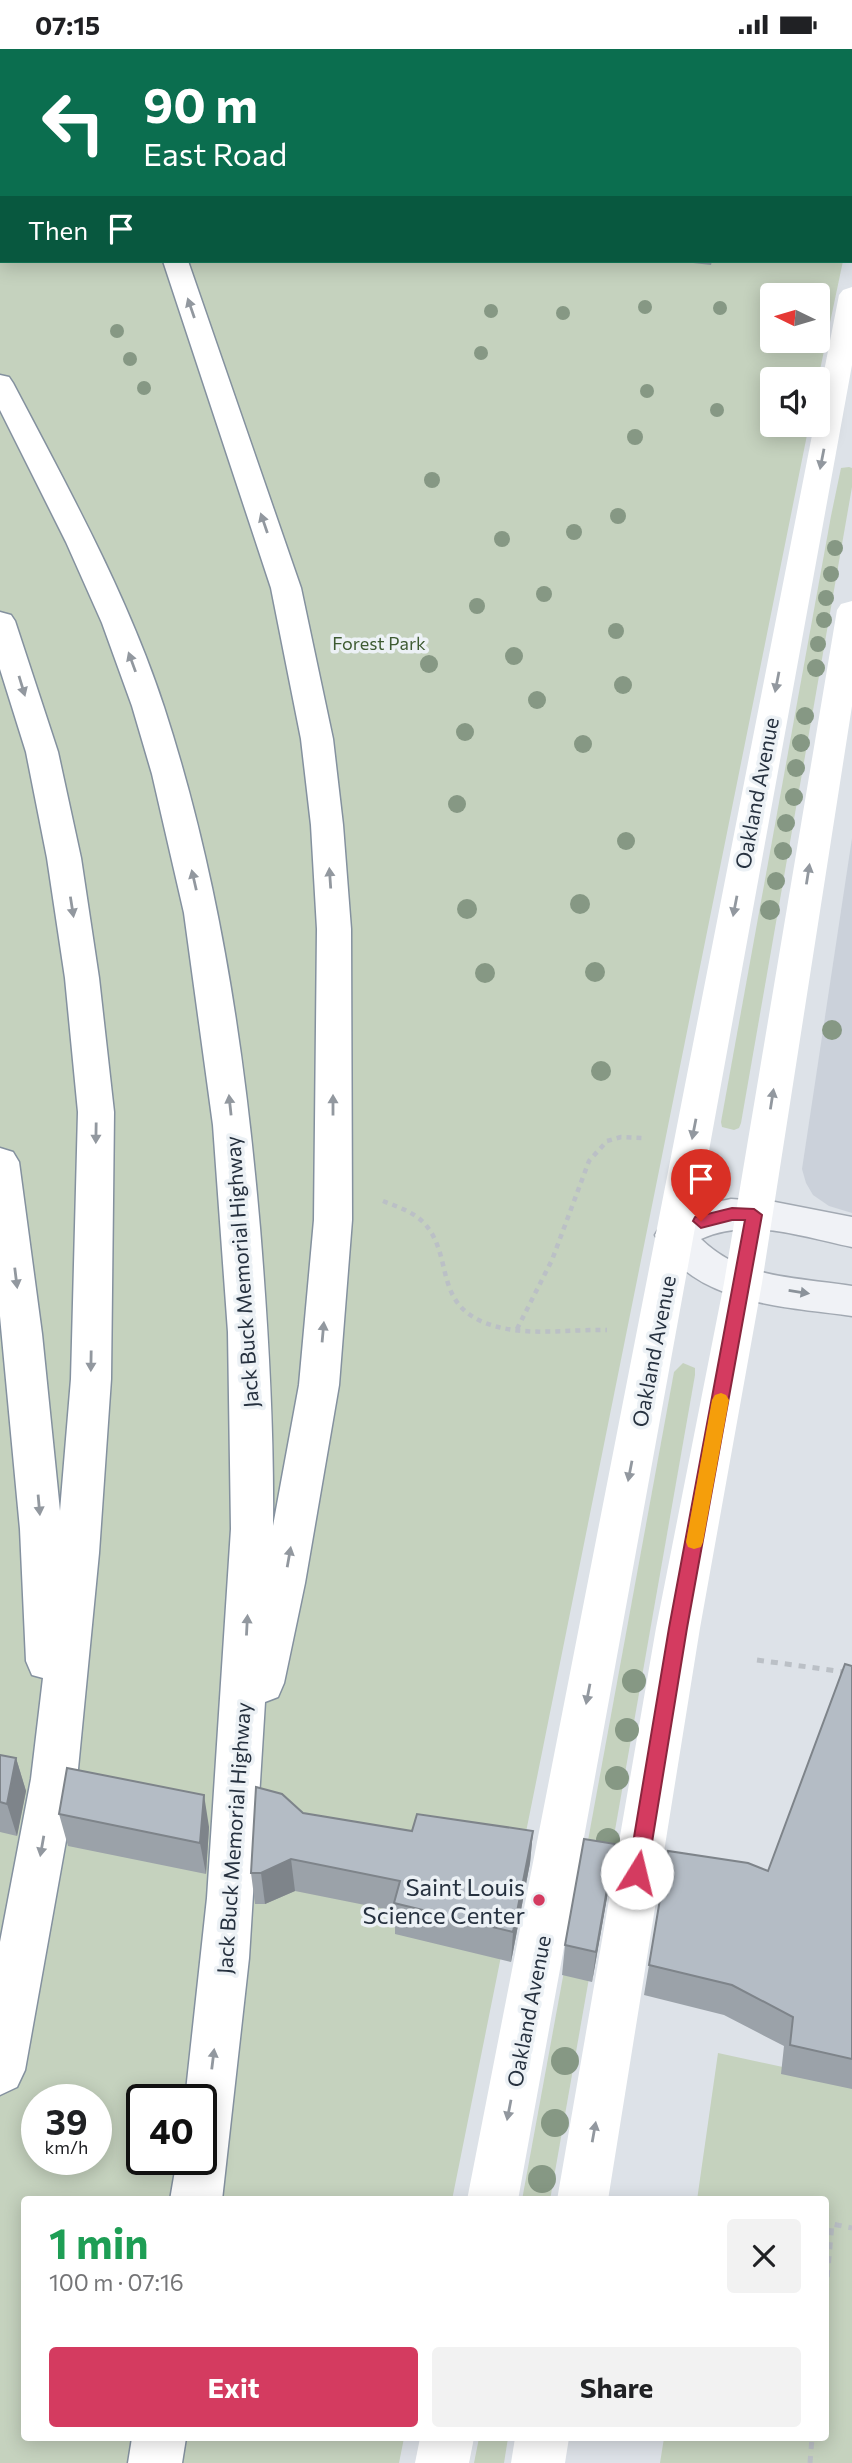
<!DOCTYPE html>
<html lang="en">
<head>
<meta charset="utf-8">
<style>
  body { margin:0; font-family:Commissioner,sans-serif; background:#f2f2f2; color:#202124; height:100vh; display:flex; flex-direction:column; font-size:26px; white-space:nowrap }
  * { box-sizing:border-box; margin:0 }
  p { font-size:23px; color:#757577 }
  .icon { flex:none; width:38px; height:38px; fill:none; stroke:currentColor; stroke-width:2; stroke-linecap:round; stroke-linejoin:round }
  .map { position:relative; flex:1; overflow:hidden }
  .drawer { position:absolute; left:21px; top:2147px; width:808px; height:245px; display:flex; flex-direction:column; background:#fff; border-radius:7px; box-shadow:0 4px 18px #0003 }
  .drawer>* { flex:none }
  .top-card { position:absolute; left:0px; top:0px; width:852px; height:214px; box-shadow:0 4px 18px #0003; background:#0b6e4f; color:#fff; overflow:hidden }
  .needle { width:46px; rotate:275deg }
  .tools { position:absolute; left:760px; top:234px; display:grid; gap:14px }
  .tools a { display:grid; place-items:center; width:70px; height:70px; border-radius:7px; background:#fff; box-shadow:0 4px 18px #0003; font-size:35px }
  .speed { position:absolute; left:21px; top:2035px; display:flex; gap:14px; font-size:35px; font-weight:700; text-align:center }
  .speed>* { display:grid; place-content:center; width:91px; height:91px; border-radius:50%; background:#fff; box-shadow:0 4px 18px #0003; line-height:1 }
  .speed small { font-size:18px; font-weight:400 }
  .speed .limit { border:4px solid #111; border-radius:10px; background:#fff; color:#111 }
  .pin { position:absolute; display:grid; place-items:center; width:60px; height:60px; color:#fff; margin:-72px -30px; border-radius:50% 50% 50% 0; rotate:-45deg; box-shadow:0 0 7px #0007 }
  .pin .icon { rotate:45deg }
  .me { position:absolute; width:77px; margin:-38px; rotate:9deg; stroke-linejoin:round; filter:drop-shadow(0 0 5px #0008) }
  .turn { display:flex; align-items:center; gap:24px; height:147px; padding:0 28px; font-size:32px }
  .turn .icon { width:91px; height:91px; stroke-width:2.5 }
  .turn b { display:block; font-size:49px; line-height:60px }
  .then { display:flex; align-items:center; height:66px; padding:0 28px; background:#0003; gap:14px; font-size:26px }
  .round { display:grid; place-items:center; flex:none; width:74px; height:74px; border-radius:7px; background:#f2f2f2 }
  .overview { display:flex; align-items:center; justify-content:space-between; height:119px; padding:0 28px }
  h1 { font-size:42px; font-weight:700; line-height:52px; color:#1e9e55 }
  .action { display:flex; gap:14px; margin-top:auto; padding:14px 28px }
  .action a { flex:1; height:80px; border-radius:7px; background:#d43b60; color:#fff; font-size:28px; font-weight:700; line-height:80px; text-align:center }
  .action a+a { background:#f2f2f2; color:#202124 }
  .status { display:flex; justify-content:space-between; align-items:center; height:49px; padding:0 35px; background:#fff; direction:ltr }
  .status svg { height:19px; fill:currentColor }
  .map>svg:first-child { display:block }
  .built { fill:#cbd1da }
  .green { fill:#c5d2be; fill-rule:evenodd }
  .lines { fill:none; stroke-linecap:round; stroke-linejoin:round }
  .street-casing { stroke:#a2a9b2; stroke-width:3 }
  .highway-casing { stroke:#84919f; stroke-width:3 }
  .path-far1 { stroke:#bbc0c6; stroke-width:4.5; stroke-dasharray:5 5; stroke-linecap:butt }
  .path { stroke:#bbc0c6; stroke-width:5; stroke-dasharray:7 7; stroke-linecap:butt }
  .street { fill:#f0f2f6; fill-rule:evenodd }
  .secondary { fill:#fff; fill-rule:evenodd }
  .highway { fill:#fff; fill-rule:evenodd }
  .tree { fill:#869884 }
  .wall { fill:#9ba2a9 }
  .shaded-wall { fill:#7e848a }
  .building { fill:#b4bcc5; stroke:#7e848a; stroke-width:2 }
  .oneway { fill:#92989f }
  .oneway2 { fill:#8b929a }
  .route { fill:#d43b60; stroke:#8a263e; stroke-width:2 }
  .slow { fill:#f59e0b }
  .poi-dot { fill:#d43b60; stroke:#ecf1f5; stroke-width:2.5 }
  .labels { text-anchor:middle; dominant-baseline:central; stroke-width:7; stroke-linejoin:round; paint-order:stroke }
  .far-park-label { font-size:18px; fill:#3e5b32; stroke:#ecf1f5 }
  .street-label { font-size:21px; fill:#26313f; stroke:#ecf1f5 }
  .near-poi-label { font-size:24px; fill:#26313f; stroke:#ecf1f5; text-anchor:end }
</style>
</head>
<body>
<div class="status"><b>07:15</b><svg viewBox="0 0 49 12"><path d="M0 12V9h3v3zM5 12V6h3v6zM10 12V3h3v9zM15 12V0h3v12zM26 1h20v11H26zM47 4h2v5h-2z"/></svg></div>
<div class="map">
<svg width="852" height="2414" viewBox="0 0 852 2414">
  <rect width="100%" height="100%" fill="#dde2e8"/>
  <polygon class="built" points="852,789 852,1164 829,1157 813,1146 806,1134 802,1120"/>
  <g class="green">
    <path d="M0,0H852L851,175L850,2H2V212H843L817,335V331H772V376H809L452,2151H24V2389H404L399,2414H0ZM772,247H817V292H772ZM37,2051H96V2110H37ZM142,2051H201V2110H142Z"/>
    <polygon points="849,418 852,419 852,438 741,1074 739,1079 734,1081 722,1078 721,1073 831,467 841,419"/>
    <polygon points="683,1314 695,1319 695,1326 550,2151 522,2151 674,1323"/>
    <polygon points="718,2004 852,2033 852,2414 660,2414 664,2389 826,2389 826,2151 697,2151"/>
    <polygon points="479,2389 508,2389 504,2414 474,2414"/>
  </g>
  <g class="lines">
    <defs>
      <path id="street" d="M731,1150L775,1153L852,1168V1198C803,1188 750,1168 701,1190C743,1231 797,1228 852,1237V1267C783,1257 693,1256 655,1186C667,1163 707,1155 731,1150Z"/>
      <g id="highway">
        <polygon points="44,0 68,0 69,2 45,2"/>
        <polygon points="107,0 129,0 130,2 108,2"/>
        <path d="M163,212H188L301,539L333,690L343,776L351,880L352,1171L339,1336L305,1534L284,1634L278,1648L265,1653L249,1909L222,2151H170L177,2110H201V2051H185L207,1849L231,1480L228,1283L213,1076L184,864L152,725L132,657L102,574L66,493L0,361V326L9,328L13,334C68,439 127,545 164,658C219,827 245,1003 260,1179C268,1278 274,1377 273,1477L299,1336L314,1171L317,880L311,776L301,690L271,539Z"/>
        <polygon points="0,563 11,566 15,572 58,703 81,809 99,929 114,1063 111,1330 99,1504 77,1730 25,2021 17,2038 0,2046 0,1893 31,1730 43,1629 32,1626 26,1612 20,1480 0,1267 0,1099 13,1103 19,1113 42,1285 60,1462 71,1330 78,1063 65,929 47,809 26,703 0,620"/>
        <polygon points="132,2389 186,2389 182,2414 128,2414"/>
      </g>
    </defs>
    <use href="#street" class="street-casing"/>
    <use href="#highway" class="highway-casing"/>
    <g class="path-far1">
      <path d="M383,1152C398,1158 414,1163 425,1175C453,1207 434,1252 483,1273C521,1289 567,1280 607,1281"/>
      <polyline points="517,1280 552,1211 589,1112 607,1092 621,1088 644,1089"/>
    </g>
    <g class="path">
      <polyline points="757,1611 852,1624"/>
      <polyline points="826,2242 832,2175 852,2179"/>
      <polyline points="810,2414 812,2389"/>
    </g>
    <use href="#street" class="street"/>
    <g class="secondary">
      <polygon points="852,238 852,316 518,2151 467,2151 814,376 817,376 817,358 839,246 843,241"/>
      <polygon points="852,552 852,657 762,1234 700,1579 608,2151 557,2151 656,1579 724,1234 837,561 841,555"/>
      <polygon points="420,2389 474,2389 469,2414 415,2414"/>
      <polygon points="515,2389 569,2389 565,2414 511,2414"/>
    </g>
    <use href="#highway" class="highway"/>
  </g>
  <g class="tree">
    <circle cx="645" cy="258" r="7"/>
    <circle cx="720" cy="259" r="7"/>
    <circle cx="491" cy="262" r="7"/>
    <circle cx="563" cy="264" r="7"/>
    <circle cx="117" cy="282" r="7"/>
    <circle cx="481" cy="304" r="7"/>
    <circle cx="130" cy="310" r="7"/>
    <circle cx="144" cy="339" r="7"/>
    <circle cx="647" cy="342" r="7"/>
    <circle cx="717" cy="361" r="7"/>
    <circle cx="635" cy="388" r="8"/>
    <circle cx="432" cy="431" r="8"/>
    <circle cx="618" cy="467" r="8"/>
    <circle cx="574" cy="483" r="8"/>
    <circle cx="502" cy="490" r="8"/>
    <circle cx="835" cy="499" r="8"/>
    <circle cx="831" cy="525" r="8"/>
    <circle cx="544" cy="545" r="8"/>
    <circle cx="826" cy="549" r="8"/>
    <circle cx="477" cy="557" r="8"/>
    <circle cx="824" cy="571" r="8"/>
    <circle cx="616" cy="582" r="8"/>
    <circle cx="818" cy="595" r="8"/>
    <circle cx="514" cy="607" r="9"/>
    <circle cx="429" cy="615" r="9"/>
    <circle cx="816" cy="619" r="9"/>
    <circle cx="623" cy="636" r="9"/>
    <circle cx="537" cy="651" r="9"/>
    <circle cx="805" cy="667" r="9"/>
    <circle cx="465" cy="683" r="9"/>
    <circle cx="801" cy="694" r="9"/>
    <circle cx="583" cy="695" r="9"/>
    <circle cx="796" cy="719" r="9"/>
    <circle cx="794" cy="748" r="9"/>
    <circle cx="457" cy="755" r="9"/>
    <circle cx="786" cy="774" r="9"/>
    <circle cx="626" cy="792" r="9"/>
    <circle cx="783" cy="802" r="9"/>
    <circle cx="776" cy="832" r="9"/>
    <circle cx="580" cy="855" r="10"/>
    <circle cx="467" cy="860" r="10"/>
    <circle cx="770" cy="861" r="10"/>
    <circle cx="595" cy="923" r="10"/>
    <circle cx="485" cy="924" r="10"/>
    <circle cx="832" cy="981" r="10"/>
    <circle cx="601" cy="1022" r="10"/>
    <circle cx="634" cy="1632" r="12"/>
    <circle cx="627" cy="1681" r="12"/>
    <circle cx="617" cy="1729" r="12"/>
    <circle cx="608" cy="1791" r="12"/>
    <circle cx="565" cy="2012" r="14"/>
    <circle cx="555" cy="2074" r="14"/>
    <circle cx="542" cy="2130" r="14"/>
  </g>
  <g class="wall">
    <polygon points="675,212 712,212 711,216"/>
    <polygon points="852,1617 852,2040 781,2025 784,1997 724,1966 644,1946 668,1802 768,1822"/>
    <polygon points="0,1706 16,1709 26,1742 17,1787 0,1783"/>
    <polygon points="303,1764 412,1782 533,1782 530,1814 511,1913 395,1885 395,1862 295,1842 265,1855 255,1855 251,1824"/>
    <polygon points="59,1765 209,1778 206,1825 68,1797"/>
    <polygon points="611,1826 592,1933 562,1926 565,1896"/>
  </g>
  <g class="shaded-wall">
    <polygon points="16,1709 26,1742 17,1787 7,1755"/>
    <polygon points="204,1746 209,1778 206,1825 200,1794"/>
    <polygon points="533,1782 530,1814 511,1913 513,1883"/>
    <polygon points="615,1795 611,1826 592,1933 596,1903"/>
    <polygon points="291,1810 295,1842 265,1855 261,1824"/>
  </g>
  <g class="building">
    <polygon points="845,1615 852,1617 852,2010 790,1996 793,1968 732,1936 649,1916 668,1802 748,1814 768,1822"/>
    <polygon points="0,1706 16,1709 7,1755 0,1753"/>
    <polygon points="67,1719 204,1746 200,1794 59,1765"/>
    <polygon points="256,1738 282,1745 303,1764 412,1782 417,1765 533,1782 513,1883 394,1854 400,1832 291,1810 261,1824 251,1824"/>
    <polygon points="584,1790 615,1795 596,1903 565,1896"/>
  </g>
  <defs><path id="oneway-solid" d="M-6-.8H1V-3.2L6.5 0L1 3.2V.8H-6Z" transform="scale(1.75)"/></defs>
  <g class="oneway">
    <use href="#oneway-solid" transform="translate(191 259) rotate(-109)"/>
    <use href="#oneway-solid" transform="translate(822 410) rotate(101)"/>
    <use href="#oneway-solid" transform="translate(264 474) rotate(-109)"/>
    <use href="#oneway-solid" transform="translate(132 613) rotate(-110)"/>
    <use href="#oneway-solid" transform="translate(777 633) rotate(101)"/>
    <use href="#oneway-solid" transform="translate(22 637) rotate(73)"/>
    <use href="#oneway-solid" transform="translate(808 825) rotate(-81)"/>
    <use href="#oneway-solid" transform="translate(330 829) rotate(-94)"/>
    <use href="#oneway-solid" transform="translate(194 831) rotate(-103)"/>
    <use href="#oneway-solid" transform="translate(735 857) rotate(101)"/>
    <use href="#oneway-solid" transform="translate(72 858) rotate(81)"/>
    <use href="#oneway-solid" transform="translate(772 1050) rotate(-81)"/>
    <use href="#oneway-solid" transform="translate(230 1056) rotate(-96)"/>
    <use href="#oneway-solid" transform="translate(333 1056) rotate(-90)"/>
    <use href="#oneway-solid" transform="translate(694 1080) rotate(101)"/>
    <use href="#oneway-solid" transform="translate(96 1084) rotate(91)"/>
    <use href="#oneway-solid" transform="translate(16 1229) rotate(83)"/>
    <use href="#oneway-solid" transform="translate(323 1283) rotate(-85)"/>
    <use href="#oneway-solid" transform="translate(91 1312) rotate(91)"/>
    <use href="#oneway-solid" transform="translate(630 1422) rotate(101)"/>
    <use href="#oneway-solid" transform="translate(39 1456) rotate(85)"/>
    <use href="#oneway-solid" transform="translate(289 1508) rotate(-80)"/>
    <use href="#oneway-solid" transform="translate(247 1576) rotate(-87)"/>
    <use href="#oneway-solid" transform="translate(588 1645) rotate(101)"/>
    <use href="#oneway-solid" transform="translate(42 1797) rotate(100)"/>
    <use href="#oneway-solid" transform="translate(213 2010) rotate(-83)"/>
    <use href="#oneway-solid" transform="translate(509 2061) rotate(101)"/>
    <use href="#oneway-solid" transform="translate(594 2083) rotate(-80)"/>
  </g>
  <use class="oneway2" href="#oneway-solid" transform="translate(799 1243) rotate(9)"/>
  <polygon class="route" points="732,1159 754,1160 762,1166 687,1579 647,1824 644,1830 637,1833 630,1830 628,1824 669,1579 745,1171 732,1171 701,1179 693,1172 695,1168"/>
  <polygon class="slow" points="721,1344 726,1346 729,1351 703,1493 701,1498 694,1500 688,1498 686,1493 712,1351 715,1346"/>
  <circle class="poi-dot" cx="539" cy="1851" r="7"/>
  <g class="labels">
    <g class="far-park-label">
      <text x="379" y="594">Forest Park</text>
    </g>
    <g class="street-label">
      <text transform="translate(756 744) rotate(-79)">Oakland Avenue</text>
      <text transform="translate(241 1223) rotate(-94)">Jack Buck Memorial Highway</text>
      <text transform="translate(653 1302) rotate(-79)">Oakland Avenue</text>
      <text transform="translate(233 1789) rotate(-86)">Jack Buck Memorial Highway</text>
      <text transform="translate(528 1962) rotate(-79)">Oakland Avenue</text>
    </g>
    <g class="near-poi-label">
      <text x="525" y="1837">Saint Louis<tspan x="525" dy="28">Science Center</tspan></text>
    </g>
  </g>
</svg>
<div class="tools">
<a><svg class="needle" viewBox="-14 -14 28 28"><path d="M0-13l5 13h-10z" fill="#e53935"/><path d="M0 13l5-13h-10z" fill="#757577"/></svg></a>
<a><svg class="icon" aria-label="sound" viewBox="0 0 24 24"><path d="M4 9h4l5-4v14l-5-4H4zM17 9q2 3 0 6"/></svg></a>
</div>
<div class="speed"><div>39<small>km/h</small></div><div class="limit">40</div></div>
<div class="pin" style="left:701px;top:1172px;background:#d93025"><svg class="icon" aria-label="arrive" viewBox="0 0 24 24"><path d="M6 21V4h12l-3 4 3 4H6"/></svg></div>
<svg class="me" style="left:637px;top:1824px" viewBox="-20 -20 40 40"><circle r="19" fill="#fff"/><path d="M0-13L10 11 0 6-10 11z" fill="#d43b60"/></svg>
<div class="top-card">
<div class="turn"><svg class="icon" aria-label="left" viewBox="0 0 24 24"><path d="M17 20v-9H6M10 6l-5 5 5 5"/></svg><div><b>90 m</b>East Road</div></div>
<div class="then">Then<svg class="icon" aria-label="arrive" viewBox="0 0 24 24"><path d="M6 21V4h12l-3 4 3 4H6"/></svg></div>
</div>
<section class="drawer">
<div class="overview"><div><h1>1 min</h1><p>100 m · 07:16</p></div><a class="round"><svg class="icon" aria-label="close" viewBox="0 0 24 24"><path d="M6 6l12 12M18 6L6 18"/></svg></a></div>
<div class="action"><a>Exit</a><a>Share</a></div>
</section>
</div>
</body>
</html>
